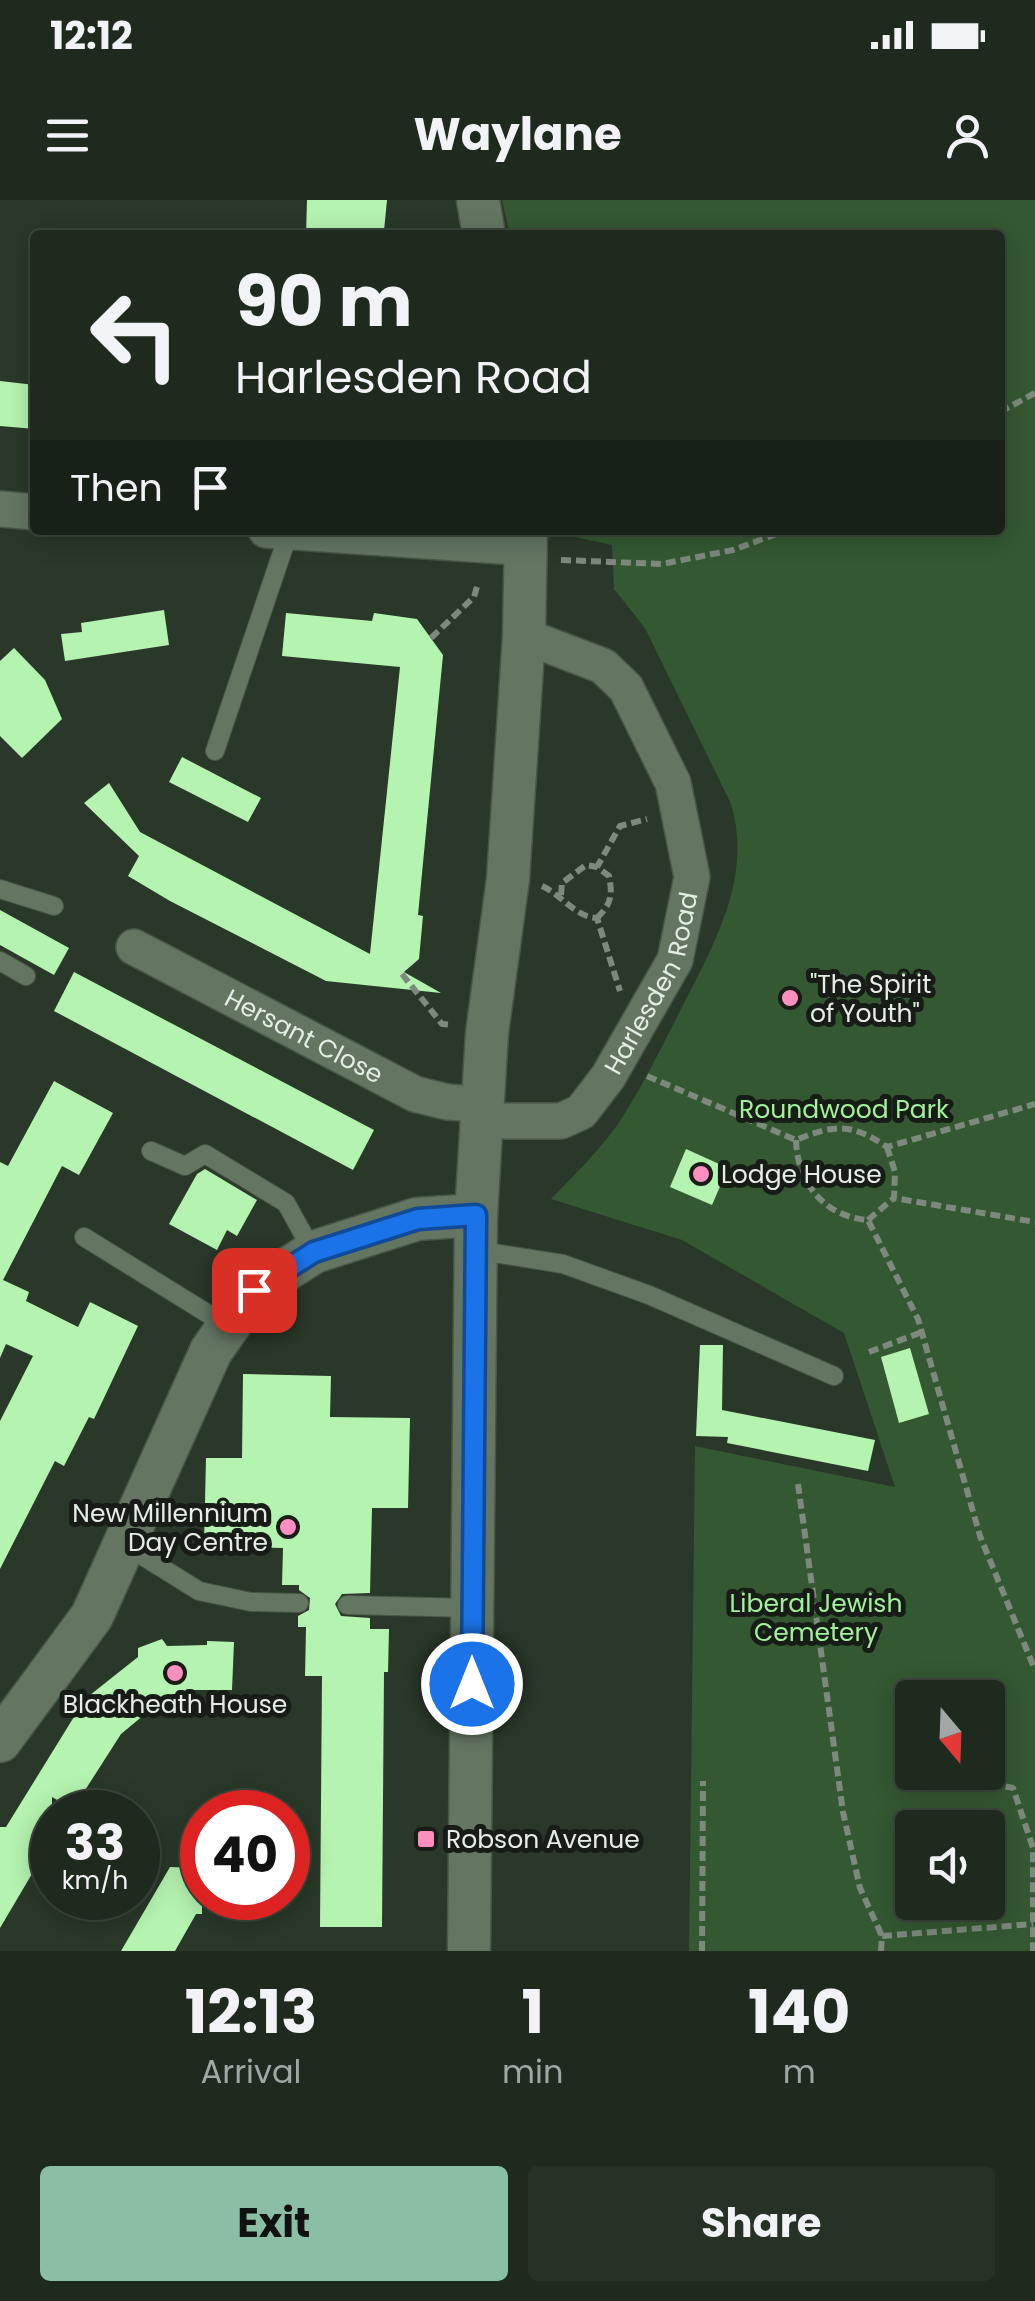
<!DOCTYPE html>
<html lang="en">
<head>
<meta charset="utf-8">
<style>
  body { margin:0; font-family:Poppins,sans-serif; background:#273227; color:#f1f3f6; height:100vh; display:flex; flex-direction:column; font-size:38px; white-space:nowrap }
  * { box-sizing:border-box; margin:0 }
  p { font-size:32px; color:#a1a7a4 }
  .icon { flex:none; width:55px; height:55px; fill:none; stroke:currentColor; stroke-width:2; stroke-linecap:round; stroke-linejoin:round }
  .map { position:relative; height:1751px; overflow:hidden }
  .sheet { display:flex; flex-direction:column; background:#1f2a1e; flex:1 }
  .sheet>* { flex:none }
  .guide { position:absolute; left:30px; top:30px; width:975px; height:305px; border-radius:10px; box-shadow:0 5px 25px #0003,0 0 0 2px #3c463c; background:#1f2a1e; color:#f1f3f6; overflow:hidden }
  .needle { width:65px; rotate:161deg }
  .controls { position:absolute; left:895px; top:1480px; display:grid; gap:20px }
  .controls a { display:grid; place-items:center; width:110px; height:110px; border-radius:10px; background:#1f2a1e; box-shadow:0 5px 25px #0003,0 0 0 2px #3c463c; font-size:50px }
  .speed { position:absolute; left:30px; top:1590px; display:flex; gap:20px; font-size:50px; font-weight:700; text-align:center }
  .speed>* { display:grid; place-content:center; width:130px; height:130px; border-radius:50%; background:#1f2a1e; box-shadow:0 5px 25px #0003,0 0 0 2px #3c463c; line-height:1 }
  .speed small { font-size:25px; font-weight:400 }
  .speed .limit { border:15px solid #d22; background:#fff; color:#111 }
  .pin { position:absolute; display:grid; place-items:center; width:85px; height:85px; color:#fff; margin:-42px; border-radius:20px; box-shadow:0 5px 15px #0006 }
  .me { position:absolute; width:110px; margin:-55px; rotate:0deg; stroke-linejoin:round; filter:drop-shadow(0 0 8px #0008) }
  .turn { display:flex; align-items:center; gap:35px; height:210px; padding:0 40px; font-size:45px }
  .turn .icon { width:130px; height:130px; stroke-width:2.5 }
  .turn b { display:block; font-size:70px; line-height:85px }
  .then { display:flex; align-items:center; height:95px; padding:0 40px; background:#0003; gap:20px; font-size:38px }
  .eta { display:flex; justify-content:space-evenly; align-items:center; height:170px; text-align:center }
  .eta b { font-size:60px; font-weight:700; line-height:70px }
  .action { display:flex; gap:20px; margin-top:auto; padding:20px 40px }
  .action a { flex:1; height:115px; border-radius:10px; background:#8abfa5; color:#111; font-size:40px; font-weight:700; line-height:115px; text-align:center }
  .action a+a { background:#273227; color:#f1f3f6 }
  .status { display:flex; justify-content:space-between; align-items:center; height:70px; padding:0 50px; background:#1f2a1e; direction:ltr }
  .status svg { height:28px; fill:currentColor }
  header { display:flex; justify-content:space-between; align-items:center; height:130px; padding:0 40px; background:#1f2a1e; font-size:45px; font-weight:700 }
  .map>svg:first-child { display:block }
  .green { fill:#345832; fill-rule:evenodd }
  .building { fill:#b5f3b0 }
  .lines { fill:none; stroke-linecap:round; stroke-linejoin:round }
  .service-casing { stroke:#485547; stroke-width:20 }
  .minor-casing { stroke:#485547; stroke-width:38 }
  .tertiary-casing { stroke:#485547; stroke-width:45 }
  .path { stroke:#7d897c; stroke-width:6; stroke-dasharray:10 5; stroke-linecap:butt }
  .service { stroke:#647562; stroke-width:18 }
  .minor { stroke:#647562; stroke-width:35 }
  .tertiary { stroke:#647562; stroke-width:42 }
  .route-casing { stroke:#114b97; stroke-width:25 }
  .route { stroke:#1a73e8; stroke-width:18 }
  .poi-dot { fill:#fd8ec0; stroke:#171d16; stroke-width:4 }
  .labels { text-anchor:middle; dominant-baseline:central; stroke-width:10; stroke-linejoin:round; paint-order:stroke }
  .street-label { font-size:25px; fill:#e5eee4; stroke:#171d16 }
  .poi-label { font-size:25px; fill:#e5eee4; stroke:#171d16; text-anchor:start }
  .park-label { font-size:25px; fill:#a1f19b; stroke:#171d16 }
</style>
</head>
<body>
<div class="status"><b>12:12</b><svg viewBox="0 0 49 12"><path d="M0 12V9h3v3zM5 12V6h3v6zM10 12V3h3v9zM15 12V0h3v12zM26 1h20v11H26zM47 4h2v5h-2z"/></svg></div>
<header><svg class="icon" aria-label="menu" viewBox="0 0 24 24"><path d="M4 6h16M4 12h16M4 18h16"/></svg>Waylane<svg class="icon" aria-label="person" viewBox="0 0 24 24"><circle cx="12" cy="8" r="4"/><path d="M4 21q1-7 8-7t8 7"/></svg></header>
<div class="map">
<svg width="1035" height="1751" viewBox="0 0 1035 1751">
  <rect width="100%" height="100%" fill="#293828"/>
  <path class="green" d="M502,0H1035V1751H689L695,1246L895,1287L844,1133L682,1040L551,999C574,975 599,951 618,924C641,889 659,852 678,815C711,749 754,680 731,604L645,428L614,389L612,345L566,335L565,330H1000V35H510ZM912,1498H988V1572H912ZM912,1628H988V1702H912Z"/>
  <g class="building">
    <polygon points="307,0 387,0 384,31 376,30 375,35 306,35"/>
    <polygon points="0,181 35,185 35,229 0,226"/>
    <polygon points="164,410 169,445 65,461 61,434 82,432 81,423"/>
    <polygon points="286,413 372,421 374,413 417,419 443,455 418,715 423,716 419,759 404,772 441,793 326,781 170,701 128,676 139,656 84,603 109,583 140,632 370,754 400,467 282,456"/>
    <polygon points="14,448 45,480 62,519 22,558 0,536 0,461"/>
    <polygon points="182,557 261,598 248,622 169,582"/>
    <polygon points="0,710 69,748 54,775 0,745"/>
    <polygon points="74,772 374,930 353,970 54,811"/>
    <polygon points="54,881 113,913 79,975 62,966 3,1080 29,1092 26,1101 78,1127 90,1102 138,1126 94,1219 89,1217 64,1266 55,1261 0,1369 0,1221 33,1156 6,1144 0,1158 0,962 8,966"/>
    <polygon points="686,949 728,968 712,1005 670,987"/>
    <polygon points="205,969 257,1000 237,1036 227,1030 217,1050 169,1024 197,974"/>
    <polygon points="700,1145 723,1145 722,1210 875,1240 868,1271 727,1243 728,1237 696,1236"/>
    <polygon points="910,1148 929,1214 899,1223 881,1157"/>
    <polygon points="243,1174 331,1176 330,1217 410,1218 408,1308 372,1308 370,1393 342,1394 335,1404 341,1416 370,1418 370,1429 389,1429 388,1472 384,1472 382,1727 320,1727 322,1476 305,1476 306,1427 298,1427 298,1416 309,1410 310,1398 299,1390 299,1385 282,1385 283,1348 204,1346 206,1258 242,1258"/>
    <polygon points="162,1439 167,1446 207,1445 207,1441 234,1442 232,1490 193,1490 193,1505 156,1505 121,1534 73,1609 52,1597 52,1640 0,1728 0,1627 6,1627 85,1499 138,1457 138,1448"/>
    <polygon points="170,1667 202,1668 202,1714 196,1714 175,1751 121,1751"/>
  </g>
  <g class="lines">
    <defs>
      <g id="service">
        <polyline points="215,551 289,332"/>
        <polyline points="0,689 54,706"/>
        <polyline points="0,761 26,776"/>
        <polyline points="151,951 185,966 205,954 286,1003 313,1052"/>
        <polyline points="84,1037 226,1125"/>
        <polyline points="475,1050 563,1064 649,1095 834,1176"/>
        <polyline points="125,1345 199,1391 251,1402 299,1403"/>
        <polyline points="347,1405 472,1408"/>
      </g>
      <g id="minor">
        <polyline points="0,309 35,312"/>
        <polyline points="266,330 527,348"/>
        <path id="s1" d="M134,747L415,894L447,902L482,904"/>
        <path id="s2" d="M480,921H561L581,912L608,877L675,760L692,677L673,583L626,488L603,466L524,436"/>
      </g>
      <g id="tertiary">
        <polyline points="478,0 484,35"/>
        <polyline points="0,1541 92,1416 211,1151 254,1090 314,1052 417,1019 476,1015"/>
        <polyline points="469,1751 476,1015 487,833 508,679 524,436 526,330"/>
      </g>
    </defs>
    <use href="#service" class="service-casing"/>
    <use href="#minor" class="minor-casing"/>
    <use href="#tertiary" class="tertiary-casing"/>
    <g class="path">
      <polyline points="1000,212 1035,193"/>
      <polyline points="561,360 662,364 733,350 787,330"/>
      <polyline points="431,438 474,397 478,383"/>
      <path d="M542,686C562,695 575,717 597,718L620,791"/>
      <polyline points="561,695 562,683 586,665 597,667"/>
      <path d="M597,718C611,704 613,696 609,676L597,667L620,626L647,619"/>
      <polyline points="402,774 442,824 452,825"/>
      <path d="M647,876L796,940C835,924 852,923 887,947L1035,904"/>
      <path d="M796,940C797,982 824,1017 868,1020L918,1119L980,1336L1035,1470"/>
      <polyline points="887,947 895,972 894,998 1035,1022"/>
      <polyline points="868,1020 894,998"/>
      <polyline points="869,1152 922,1132"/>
      <polyline points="798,1284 843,1612 860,1688 882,1736"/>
      <polyline points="983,1572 988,1583 1013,1588 1033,1648 1033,1751"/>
      <polyline points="702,1751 703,1581"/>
      <polyline points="881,1751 882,1736 1033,1724"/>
    </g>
    <use href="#service" class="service"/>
    <use href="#minor" class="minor"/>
    <use href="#tertiary" class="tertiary"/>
  </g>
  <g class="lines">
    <defs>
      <polyline id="route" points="254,1090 314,1052 418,1019 476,1015 472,1484"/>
    </defs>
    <use href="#route" class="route-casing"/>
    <use href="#route" class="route"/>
  </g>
  <g class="poi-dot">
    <circle cx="790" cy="798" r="10"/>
    <circle cx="701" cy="974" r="10"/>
    <circle cx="288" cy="1327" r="10"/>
    <circle cx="175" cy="1473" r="10"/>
    <rect x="416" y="1629" width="20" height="20" rx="5"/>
  </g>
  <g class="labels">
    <g class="street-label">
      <text stroke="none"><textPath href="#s2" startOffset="252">Harlesden Road</textPath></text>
      <text stroke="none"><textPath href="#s1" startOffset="192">Hersant Close</textPath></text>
    </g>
    <g class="poi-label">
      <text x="810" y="784">"The Spirit<tspan x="810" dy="29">of Youth"</tspan></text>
      <text x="721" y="974">Lodge House</text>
      <text x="268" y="1313" text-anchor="end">New Millennium<tspan x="268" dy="29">Day Centre</tspan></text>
      <text x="175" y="1504" text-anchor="middle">Blackheath House</text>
      <text x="446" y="1639">Robson Avenue</text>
    </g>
    <g class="park-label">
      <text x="844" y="909">Roundwood Park</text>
      <text x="816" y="1403">Liberal Jewish<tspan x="816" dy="29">Cemetery</tspan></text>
    </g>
  </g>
</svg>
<div class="controls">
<a><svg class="needle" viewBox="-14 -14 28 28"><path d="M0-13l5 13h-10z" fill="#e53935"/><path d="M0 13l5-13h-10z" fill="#a1a7a4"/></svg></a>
<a><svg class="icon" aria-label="sound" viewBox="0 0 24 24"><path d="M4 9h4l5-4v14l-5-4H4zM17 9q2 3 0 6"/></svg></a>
</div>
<div class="speed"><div>33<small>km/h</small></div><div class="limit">40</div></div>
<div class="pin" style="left:254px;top:1090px;background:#d93025"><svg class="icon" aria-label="arrive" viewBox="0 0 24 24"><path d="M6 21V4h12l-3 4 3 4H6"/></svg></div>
<svg class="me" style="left:472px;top:1484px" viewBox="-20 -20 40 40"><circle r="17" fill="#1a73e8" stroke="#fff" stroke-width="3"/><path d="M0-11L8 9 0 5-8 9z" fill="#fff"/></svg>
<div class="guide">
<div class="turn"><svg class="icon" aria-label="left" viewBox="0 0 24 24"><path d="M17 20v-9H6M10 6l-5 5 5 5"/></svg><div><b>90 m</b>Harlesden Road</div></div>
<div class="then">Then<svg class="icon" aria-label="arrive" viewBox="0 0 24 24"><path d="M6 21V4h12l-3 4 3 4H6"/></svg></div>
</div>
</div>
<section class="sheet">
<div class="eta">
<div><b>12:13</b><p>Arrival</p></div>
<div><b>1</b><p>min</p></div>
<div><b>140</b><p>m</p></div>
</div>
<div class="action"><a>Exit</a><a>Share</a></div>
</section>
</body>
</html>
